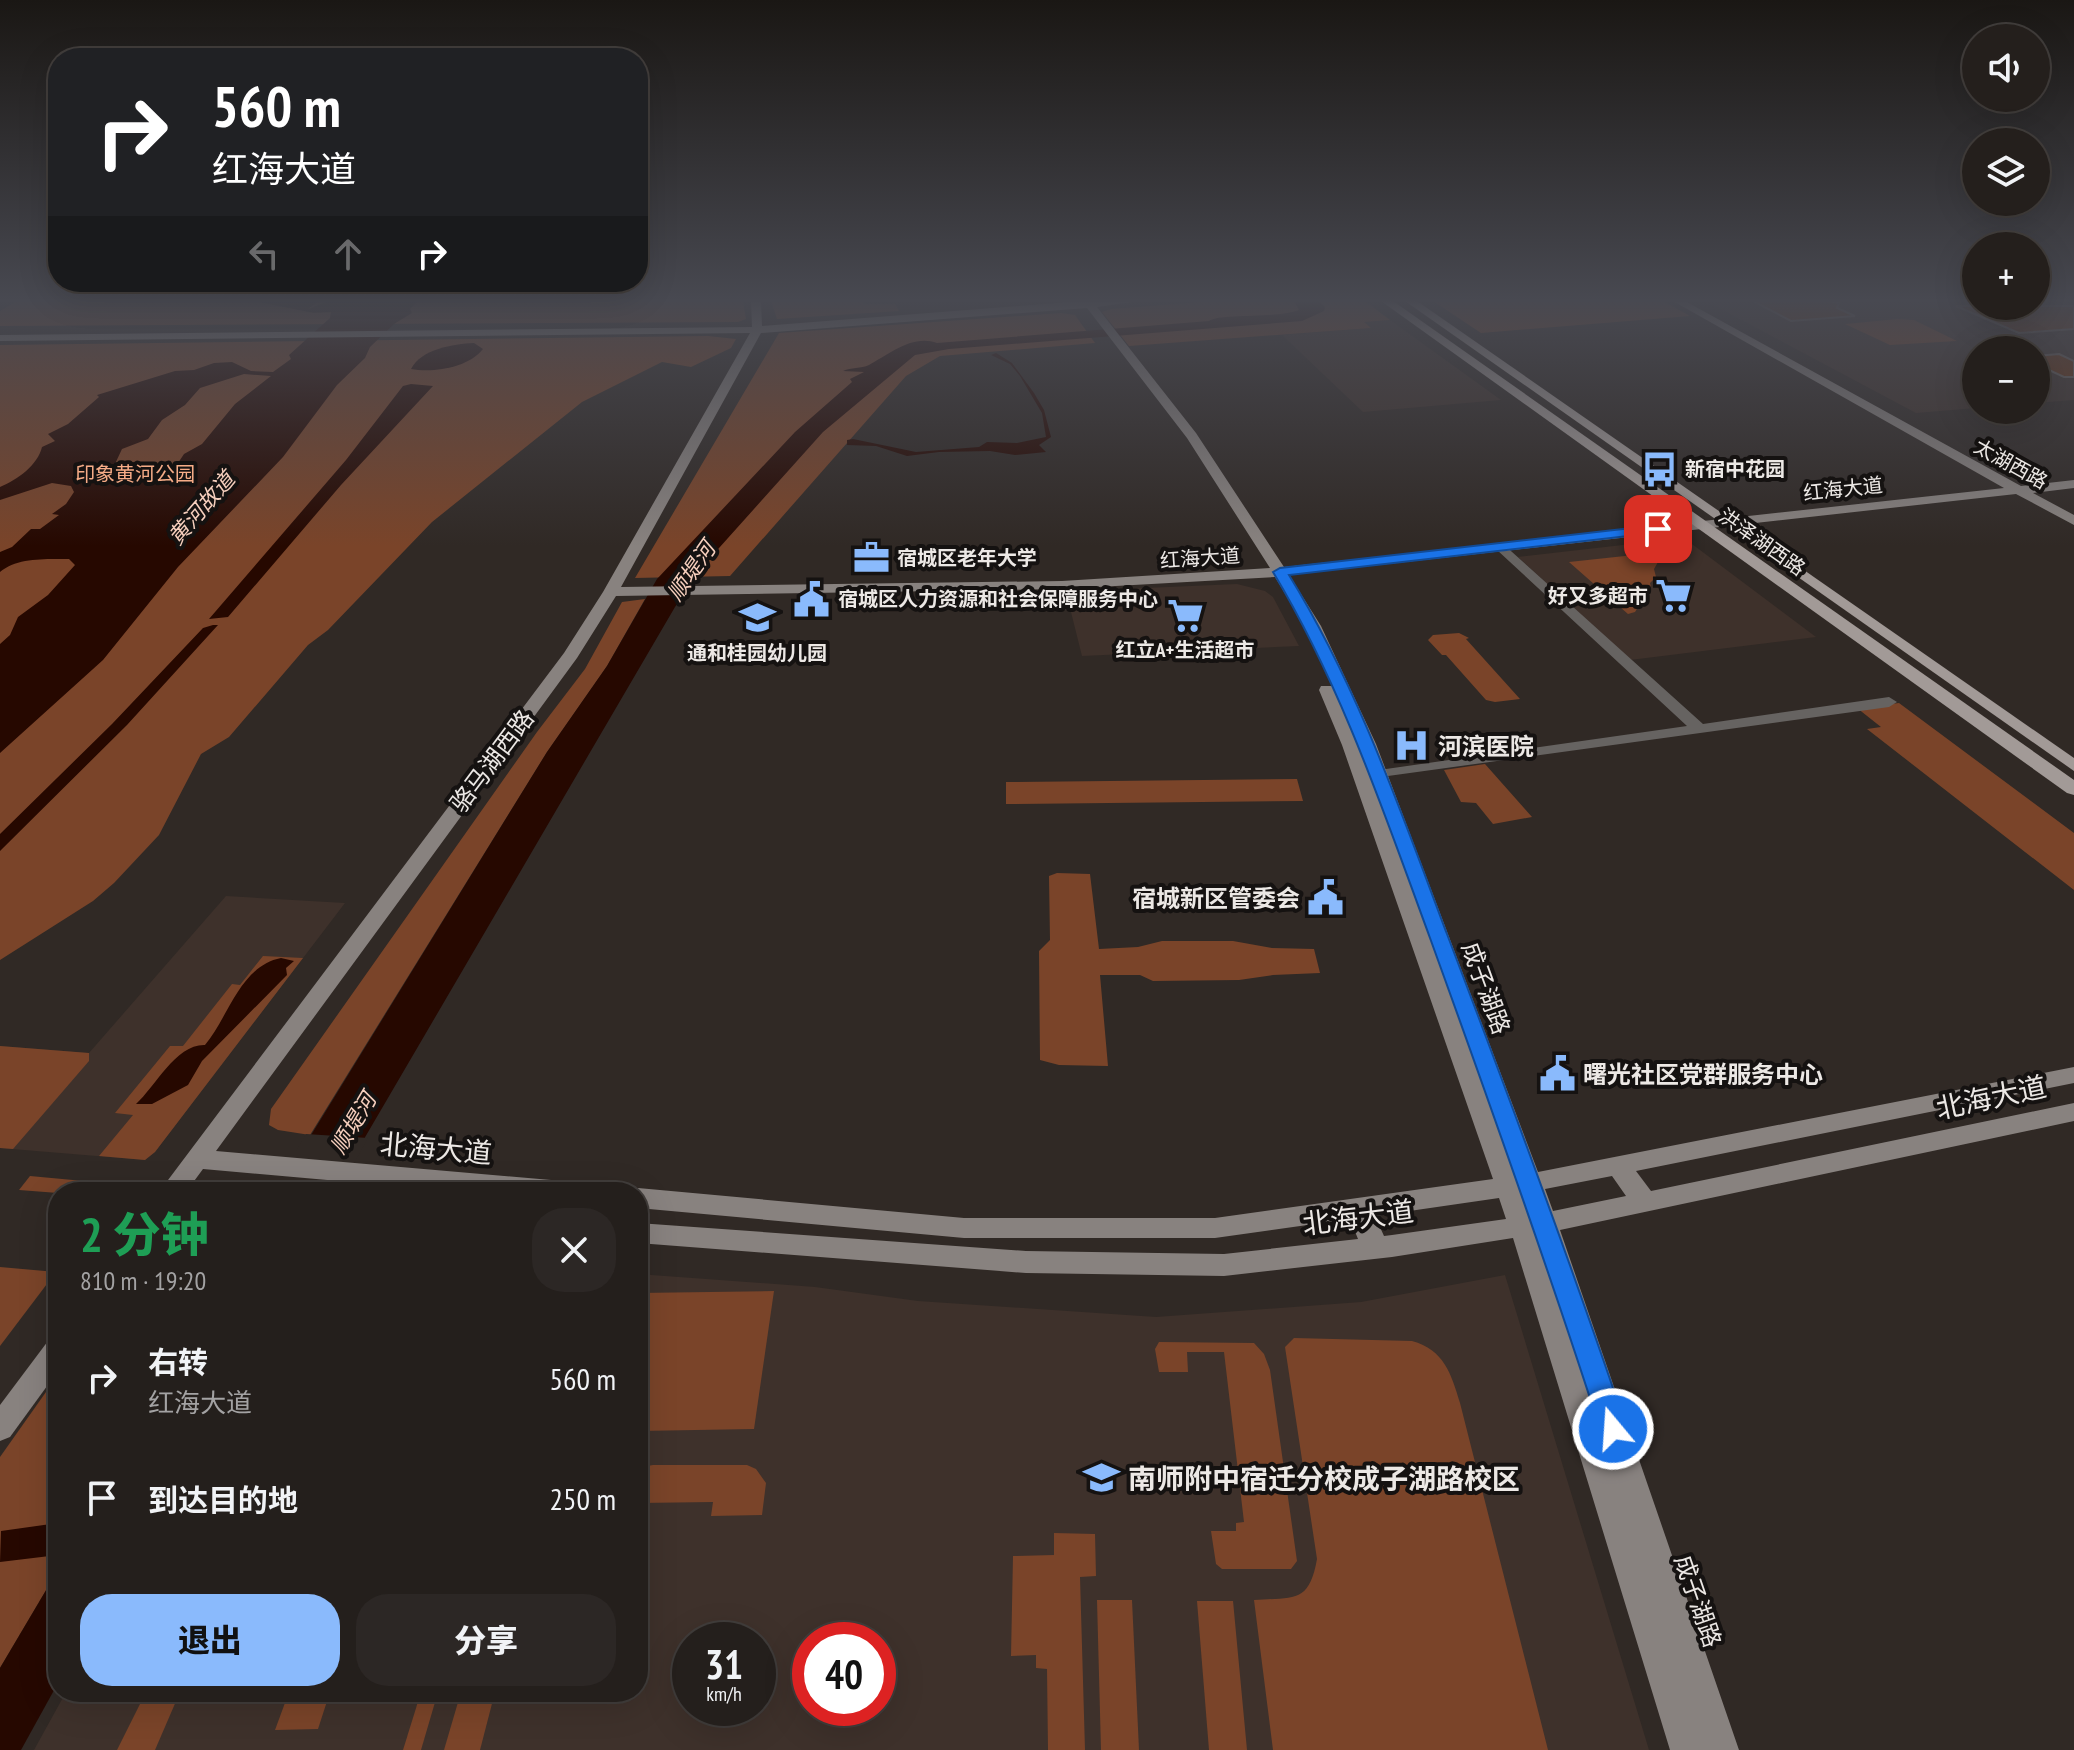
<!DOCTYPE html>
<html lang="zh">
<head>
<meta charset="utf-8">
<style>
  body { margin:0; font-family:"PT Sans Narrow","Noto Sans SC",sans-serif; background:#2c2725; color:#f1f3f6; height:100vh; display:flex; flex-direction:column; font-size:30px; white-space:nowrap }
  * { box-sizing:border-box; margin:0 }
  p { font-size:26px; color:#a3a2a3 }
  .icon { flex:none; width:44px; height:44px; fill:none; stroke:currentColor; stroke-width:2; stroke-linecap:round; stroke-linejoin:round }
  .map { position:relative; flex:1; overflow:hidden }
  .panel { position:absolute; left:48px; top:1182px; width:600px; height:520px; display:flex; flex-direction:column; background:#241f1c; border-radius:32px; box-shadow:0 8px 32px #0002,0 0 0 2px #413d3b }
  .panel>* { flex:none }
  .banner { position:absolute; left:48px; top:48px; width:600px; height:244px; border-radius:32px; box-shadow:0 8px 32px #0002,0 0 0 2px #413d3b; background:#202124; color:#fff; overflow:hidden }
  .buttons { position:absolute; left:1962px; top:24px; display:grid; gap:16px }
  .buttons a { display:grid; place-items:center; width:88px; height:88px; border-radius:50%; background:#241f1c; box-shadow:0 8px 32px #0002,0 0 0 2px #413d3b; font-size:40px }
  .speed { position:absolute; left:672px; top:1622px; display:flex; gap:16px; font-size:40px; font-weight:700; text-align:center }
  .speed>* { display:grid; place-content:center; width:104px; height:104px; border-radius:50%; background:#241f1c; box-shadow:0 8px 32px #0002,0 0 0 2px #413d3b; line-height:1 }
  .speed small { font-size:20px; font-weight:400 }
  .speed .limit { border:12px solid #d22; background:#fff; color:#111 }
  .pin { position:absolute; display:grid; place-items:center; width:68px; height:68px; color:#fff; margin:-34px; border-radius:16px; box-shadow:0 4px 12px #0006 }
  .me { position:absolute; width:88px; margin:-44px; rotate:342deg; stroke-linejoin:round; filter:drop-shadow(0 0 6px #0008) }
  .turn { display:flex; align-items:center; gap:28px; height:168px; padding:0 32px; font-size:36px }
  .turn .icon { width:104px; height:104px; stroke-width:2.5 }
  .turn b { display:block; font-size:56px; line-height:68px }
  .lanes { display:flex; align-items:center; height:76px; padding:0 32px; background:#0003; justify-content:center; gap:40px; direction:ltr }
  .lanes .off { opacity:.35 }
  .round { display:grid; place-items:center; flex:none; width:84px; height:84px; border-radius:32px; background:#2c2725 }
  .overview { display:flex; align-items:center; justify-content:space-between; height:136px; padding:0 32px }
  h1 { font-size:48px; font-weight:800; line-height:60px; color:#1e9e55 }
  .cta { display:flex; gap:16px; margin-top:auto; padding:16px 32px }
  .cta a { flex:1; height:92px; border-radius:32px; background:#8abafc; color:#111; font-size:32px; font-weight:800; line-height:92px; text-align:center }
  .cta a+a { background:#2c2725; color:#f1f3f6 }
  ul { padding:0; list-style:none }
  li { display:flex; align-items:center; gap:24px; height:120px; padding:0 32px }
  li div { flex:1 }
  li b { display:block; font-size:30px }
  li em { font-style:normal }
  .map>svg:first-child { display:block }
  .built { fill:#3e312b; fill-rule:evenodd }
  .green { fill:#7a4429 }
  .water { fill:#260800; fill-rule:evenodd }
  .pier { fill:#302925 }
  .building { fill:#6a2f0b; stroke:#6b635f; stroke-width:2 }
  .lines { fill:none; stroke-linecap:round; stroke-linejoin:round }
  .street { fill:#666361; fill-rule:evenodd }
  .secondary { fill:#88827f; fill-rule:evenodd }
  .primary { fill:#a29a97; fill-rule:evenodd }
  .route { fill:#1a73e8; stroke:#114b97; stroke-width:2 }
  .labels { text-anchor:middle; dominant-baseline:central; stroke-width:8; stroke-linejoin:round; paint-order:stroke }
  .far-street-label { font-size:20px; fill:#ece8e5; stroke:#151211 }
  .far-poi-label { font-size:20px; font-weight:bold; fill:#ece8e5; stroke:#151211; text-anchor:start }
  .far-park-label { font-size:20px; fill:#f6ac87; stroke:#151211 }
  .far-water-label { font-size:22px; font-style:italic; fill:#f6cfbd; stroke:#151211 }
  .poi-label { font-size:24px; font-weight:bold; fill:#ece8e5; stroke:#151211; text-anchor:start }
  .street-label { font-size:24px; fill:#ece8e5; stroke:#151211 }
  .near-street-label { font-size:28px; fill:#ece8e5; stroke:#151211 }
  .near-poi-label { font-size:28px; font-weight:bold; fill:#ece8e5; stroke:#151211; text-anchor:start }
</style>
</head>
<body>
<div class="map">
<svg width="2074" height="1750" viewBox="0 0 2074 1750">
  <rect width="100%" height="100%" fill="#302925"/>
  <g class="built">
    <polygon points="1706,301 1976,301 1976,306 2036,306 2036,301 2074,301 2074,400 2036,403 2036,350 1976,350 1976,408 1916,413"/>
    <polygon points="1390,320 1501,400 1363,412 1282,335 1369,328 1363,322"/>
    <polygon points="1684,538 1816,637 1630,660 1518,557"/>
    <polygon points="1237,584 1265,591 1273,597 1299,646 1082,656 1068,600 1077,591"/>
    <polygon points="226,896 345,903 155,1152 145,1160 0,1148 0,1046 89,1053"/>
    <path d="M638,1274L815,1287L918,1301L1156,1317L1361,1302L1505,1275L1649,1750H34L66,1692H638ZM690,1640H758V1708H690ZM810,1640H878V1708H810Z"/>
  </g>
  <g class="green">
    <polygon points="17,301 743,301 746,319 738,322 0,326 0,311"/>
    <polygon points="771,301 863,301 864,304 895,304 899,311 777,319"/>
    <polygon points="1214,301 1365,301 1390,320 1364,322 1371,328 1129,346 1102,312 1111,309"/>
    <polygon points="1433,301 1663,301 1690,316 1481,333"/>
    <polygon points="1061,313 1075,315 1095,343 940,356 906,376 730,576 635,578 779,333"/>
    <polygon points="1898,319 1914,320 1957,341 1890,345 1845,324"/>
    <polygon points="708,336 736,339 731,348 691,367 662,362 582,402 432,522 328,630 308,645 229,737 201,754 159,835 114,883 93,901 0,960 0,345"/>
    <polygon points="1662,552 1670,559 1658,562 1654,569 1656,577 1650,583 1651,587 1635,612 1628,614 1569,562"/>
    <polygon points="645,599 607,666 547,752 310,1135 278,1130 269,1125 271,1109 537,732 585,669 622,602"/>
    <polygon points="1459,633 1469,638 1466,639 1520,699 1495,702 1486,700 1446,655 1442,655 1428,640 1433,635"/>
    <polygon points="1899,703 2074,833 2074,890 1867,729 1881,727 1857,708"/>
    <polygon points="1485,764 1532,817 1493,824 1476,803 1461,802 1444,770"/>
    <polygon points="1297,779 1303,801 1006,804 1006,782"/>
    <polygon points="1057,873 1090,874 1099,949 1138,947 1162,941 1233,941 1272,948 1314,949 1320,973 1273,975 1239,980 1153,981 1140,975 1100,975 1108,1066 1059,1065 1040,1060 1039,951 1050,940 1049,876"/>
    <polygon points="263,956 303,958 155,1152 145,1160 99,1156 133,1115 115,1113 170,1046 183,1046 232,984 240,985"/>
    <polygon points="0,1046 89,1053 89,1061 13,1149 0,1148"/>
    <polygon points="30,1176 116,1184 110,1192 58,1193 19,1190"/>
    <polygon points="0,1267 56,1272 0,1346"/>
    <polygon points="774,1291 754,1429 638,1431 638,1293"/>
    <path d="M1294,1338L1412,1341C1444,1350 1451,1373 1460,1403L1548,1750H1273L1254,1600C1294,1597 1309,1604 1317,1559L1285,1347Z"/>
    <polygon points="1159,1342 1254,1343 1264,1354 1270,1370 1297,1561 1291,1569 1222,1569 1216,1564 1211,1531 1236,1531 1236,1523 1244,1522 1224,1352 1187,1352 1188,1372 1159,1372 1155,1349"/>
    <polygon points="58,1375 58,1570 0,1668 0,1457"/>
    <polygon points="653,1465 747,1465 756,1469 766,1483 762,1515 711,1516 713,1502 638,1503 642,1467"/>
    <polygon points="1054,1533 1095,1534 1096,1576 1080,1577 1085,1750 1048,1750 1047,1669 1036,1668 1036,1655 1011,1656 1013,1556 1054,1555"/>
    <polygon points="1097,1600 1132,1600 1139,1750 1101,1750"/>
    <polygon points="1197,1601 1233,1601 1247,1750 1209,1750"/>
    <polygon points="146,1692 180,1692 155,1750 117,1750"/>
    <polygon points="289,1692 330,1692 318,1729 275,1730"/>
    <polygon points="421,1692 438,1692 421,1750 403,1750"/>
    <polygon points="461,1692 495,1692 480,1750 444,1750"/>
  </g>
  <g class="water">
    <path d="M254,301H319L308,309L329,301H418L410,309L412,313L394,324L370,347L365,358L337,385L283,457L178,567L103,660L0,753V644L10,635L18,617L48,595L75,565L69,559C48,559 17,557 0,572V552L12,547L31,529H40L59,515L52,514L66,504L74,492L71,486L52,483L0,500V487C17,480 38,465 42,447L55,441L48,434L68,424L99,397L97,395L175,371L194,370L214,363L232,362L251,371L273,372L291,359L289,355L330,318L331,312L314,313ZM244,374L271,376L235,404L202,444L184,454L178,463L154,474L128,476L114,466L122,449L148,439L162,420L185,405L200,388Z"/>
    <path d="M1294,301H1319L1325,307L1324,311L1302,321L949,349L915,355L823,432L702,567L675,607L333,1192H276L547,752L607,666L657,579L795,432L852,382L850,379L864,372L843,371C851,367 861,369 869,365C888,355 912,334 937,343L1209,321C1220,313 1276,319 1299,310Z"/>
    <path d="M474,343L483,349C468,368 433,373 411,369C421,349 453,344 474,343Z"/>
    <polygon points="996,353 1012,363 1034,393 1044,410 1051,437 1039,445 1046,452 1015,455 990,451 939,452 907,456 876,446 847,445 847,440 853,439 916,452 979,447 987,442 1017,443 1046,437 1042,413 1020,376 1010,364 991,355"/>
    <polygon points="411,384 433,386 341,485 228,617 209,619 346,460 403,386"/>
    <polygon points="213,625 218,625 127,725 0,851 0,834 112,724 203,628"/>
    <path d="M281,958L294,961L286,968L287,975L202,1061L188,1085L152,1104H136C155,1087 176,1044 205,1045C228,1018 240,966 281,958Z"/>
    <polygon points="58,1523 58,1555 0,1562 1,1531"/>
    <polygon points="58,1570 58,1683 21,1750 0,1750 0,1668"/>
  </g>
  <polygon class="pier" points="306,1134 368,1138 338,1192 272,1192"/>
  <g class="building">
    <polygon points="1753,301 1828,301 1839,303 1837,308 1855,316 1791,321"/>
    <polygon points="1956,306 2074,306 2074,329 2019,333"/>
    <polygon points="2059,354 2074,361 2074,377 2064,377 2036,364 2036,356"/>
  </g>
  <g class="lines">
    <polygon class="street" points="1502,543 1703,724 1889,697 1897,702 1889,707 1359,780 1357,777 1365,772 1687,726 1497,550 1497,544"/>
    <g class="secondary">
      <path d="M751,301H761L762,326L1082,301H1139L1097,307L1196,433L1284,567L2004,488L1673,301H1685L2021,486L2074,480V488L2033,493L2074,515V525L2016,494L1289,575L1321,626L1376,744L1538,1172L2074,1067V1083L1636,1171L1651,1191L2074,1103V1121L1560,1230L1739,1750H1670L1513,1238L1392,1257L1224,1276L1026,1273L638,1243V1223L1026,1251L1224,1254L1358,1239L1350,1219L1215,1238H964L638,1208V1192H628L638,1188L964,1218H1215L1493,1179L1342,745L1319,690L1321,686H1332L1305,626L1275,577L1062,589L616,596L577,658L216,1151L574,1182L583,1185L587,1192H463L203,1169L186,1192H159L564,653L603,592L750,333L0,341V335L752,327ZM1087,308L1187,438L1270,568L1062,581L621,587L761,333ZM1612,1176L1626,1196L1553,1211L1545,1189ZM1499,1198L1506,1219L1392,1235L1384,1236L1375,1216Z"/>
      <polygon points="58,1337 58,1371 10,1437 0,1441 0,1405 48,1341"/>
    </g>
    <g class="primary">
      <polygon points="1381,301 1393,301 2074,780 2074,795 2067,793"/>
      <polygon points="1405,301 1417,301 2074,758 2074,771"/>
    </g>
  </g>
  <linearGradient id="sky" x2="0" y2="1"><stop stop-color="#1a1714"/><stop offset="0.55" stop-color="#484951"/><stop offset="1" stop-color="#484951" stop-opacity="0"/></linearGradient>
  <rect width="2074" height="546" fill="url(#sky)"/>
  <path class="route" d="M1658,525L1663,527V532L1289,575C1358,687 1401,812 1447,934C1510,1099 1571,1263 1627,1429L1623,1438L1613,1441L1604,1438L1600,1429C1547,1264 1489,1101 1430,938C1384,813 1342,687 1273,572L1280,568Z"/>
  <defs>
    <symbol id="bus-bare" viewBox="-9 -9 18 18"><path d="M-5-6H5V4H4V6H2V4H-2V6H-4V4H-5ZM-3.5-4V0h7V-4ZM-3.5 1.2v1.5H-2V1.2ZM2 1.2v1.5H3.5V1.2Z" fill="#8abafc" stroke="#151211" stroke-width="2.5" paint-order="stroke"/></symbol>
    <symbol id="office-bare" viewBox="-9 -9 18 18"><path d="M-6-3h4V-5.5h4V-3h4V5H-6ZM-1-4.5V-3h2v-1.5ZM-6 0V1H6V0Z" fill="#8abafc" stroke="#151211" stroke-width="2.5" paint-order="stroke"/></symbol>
    <symbol id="supermarket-bare" viewBox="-9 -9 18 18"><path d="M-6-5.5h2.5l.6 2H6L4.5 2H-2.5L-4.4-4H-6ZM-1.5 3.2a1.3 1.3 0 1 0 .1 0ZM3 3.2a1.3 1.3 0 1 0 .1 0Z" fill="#8abafc" stroke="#151211" stroke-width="2.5" paint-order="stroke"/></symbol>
    <symbol id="civic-bare" viewBox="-9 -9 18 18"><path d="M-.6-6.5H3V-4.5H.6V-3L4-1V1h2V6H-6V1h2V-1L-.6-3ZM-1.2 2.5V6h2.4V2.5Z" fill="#8abafc" stroke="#151211" stroke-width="2.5" paint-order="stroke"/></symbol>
    <symbol id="school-bare" viewBox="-9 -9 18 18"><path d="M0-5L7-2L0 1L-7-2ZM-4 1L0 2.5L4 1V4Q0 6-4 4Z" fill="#8abafc" stroke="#151211" stroke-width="2.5" paint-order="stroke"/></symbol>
    <symbol id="hospital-bare" viewBox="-9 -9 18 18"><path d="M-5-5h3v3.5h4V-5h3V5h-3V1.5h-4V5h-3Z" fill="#8abafc" stroke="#151211" stroke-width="2.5" paint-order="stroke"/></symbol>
  </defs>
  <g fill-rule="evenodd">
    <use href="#bus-bare" x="1634" y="444" width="51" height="51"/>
    <use href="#office-bare" x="846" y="532" width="51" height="51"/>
    <use href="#supermarket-bare" x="1648" y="570" width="51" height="51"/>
    <use href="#civic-bare" x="786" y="574" width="51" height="51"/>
    <use href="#supermarket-bare" x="1160" y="590" width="51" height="51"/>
    <use href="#school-bare" x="732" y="592" width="51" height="51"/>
    <use href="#hospital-bare" x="1386" y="720" width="51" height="51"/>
    <use href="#civic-bare" x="1300" y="872" width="51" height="51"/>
    <use href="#civic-bare" x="1532" y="1048" width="51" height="51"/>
    <use href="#school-bare" x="1076" y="1452" width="51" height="51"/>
  </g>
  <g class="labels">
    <g class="far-street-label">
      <text transform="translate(2011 464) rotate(29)">太湖西路</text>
      <text transform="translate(1843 489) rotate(-6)">红海大道</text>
      <text transform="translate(1762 542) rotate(35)">洪泽湖西路</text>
      <text transform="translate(1200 558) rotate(-4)">红海大道</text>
    </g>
    <g class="far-poi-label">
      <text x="1685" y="469">新宿中花园</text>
      <text x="897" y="558">宿城区老年大学</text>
      <text x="1648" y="596" text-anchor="end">好又多超市</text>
      <text x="838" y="599">宿城区人力资源和社会保障服务中心</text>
      <text x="1185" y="650" text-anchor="middle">红立A+生活超市</text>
      <text x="757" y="653" text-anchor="middle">通和桂园幼儿园</text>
    </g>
    <g class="far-park-label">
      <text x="135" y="474">印象黄河公园</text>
    </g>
    <g class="far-water-label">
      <text transform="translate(201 508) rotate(-49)">黄河故道</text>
      <text transform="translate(691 571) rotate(-55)">顺堤河</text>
      <text transform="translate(353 1123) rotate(-59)">顺堤河</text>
    </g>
    <g class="poi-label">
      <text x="1438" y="746">河滨医院</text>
      <text x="1300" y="898" text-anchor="end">宿城新区管委会</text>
      <text x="1583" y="1074">曙光社区党群服务中心</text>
    </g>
    <g class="street-label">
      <text transform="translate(492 761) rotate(-53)">骆马湖西路</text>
      <text transform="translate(1486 988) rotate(70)">成子湖路</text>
      <text transform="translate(1698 1601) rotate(71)">成子湖路</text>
    </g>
    <g class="near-street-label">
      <text transform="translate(1991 1097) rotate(-12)">北海大道</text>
      <text transform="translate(436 1148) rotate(5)">北海大道</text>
      <text transform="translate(1358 1217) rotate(-7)">北海大道</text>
    </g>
    <g class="near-poi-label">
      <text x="1128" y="1478">南师附中宿迁分校成子湖路校区</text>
    </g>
  </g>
</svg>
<div class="buttons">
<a><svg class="icon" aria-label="sound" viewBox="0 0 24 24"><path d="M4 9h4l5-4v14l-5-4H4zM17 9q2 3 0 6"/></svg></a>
<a><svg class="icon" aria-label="layers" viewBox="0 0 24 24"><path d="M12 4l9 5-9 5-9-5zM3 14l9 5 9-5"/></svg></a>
<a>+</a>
<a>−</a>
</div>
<div class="speed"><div>31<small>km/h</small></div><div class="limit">40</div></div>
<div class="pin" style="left:1658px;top:529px;background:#d93025"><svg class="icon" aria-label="arrive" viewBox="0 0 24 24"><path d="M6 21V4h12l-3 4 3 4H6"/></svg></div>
<svg class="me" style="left:1613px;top:1429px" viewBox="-20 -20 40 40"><circle r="17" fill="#1a73e8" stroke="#fff" stroke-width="3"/><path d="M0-11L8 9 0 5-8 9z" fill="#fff"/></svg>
<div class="banner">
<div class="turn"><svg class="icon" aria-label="right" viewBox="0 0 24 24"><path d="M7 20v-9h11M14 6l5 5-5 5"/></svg><div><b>560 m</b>红海大道</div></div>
<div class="lanes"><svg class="icon off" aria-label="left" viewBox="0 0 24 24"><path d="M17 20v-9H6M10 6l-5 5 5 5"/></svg><svg class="icon off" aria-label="ahead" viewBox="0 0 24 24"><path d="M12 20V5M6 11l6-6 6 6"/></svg><svg class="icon" aria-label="right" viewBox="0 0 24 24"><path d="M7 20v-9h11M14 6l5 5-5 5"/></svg></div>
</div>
<section class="panel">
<div class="overview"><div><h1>2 分钟</h1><p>810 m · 19:20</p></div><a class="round"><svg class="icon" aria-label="close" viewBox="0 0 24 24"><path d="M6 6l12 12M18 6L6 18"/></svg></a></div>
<ul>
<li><svg class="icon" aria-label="right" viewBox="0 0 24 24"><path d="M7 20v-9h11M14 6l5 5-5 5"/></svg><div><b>右转</b><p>红海大道</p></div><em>560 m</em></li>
<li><svg class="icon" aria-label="arrive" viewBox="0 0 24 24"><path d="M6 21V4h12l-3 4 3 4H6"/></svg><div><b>到达目的地</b></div><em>250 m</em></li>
</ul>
<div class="cta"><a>退出</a><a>分享</a></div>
</section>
</div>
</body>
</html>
